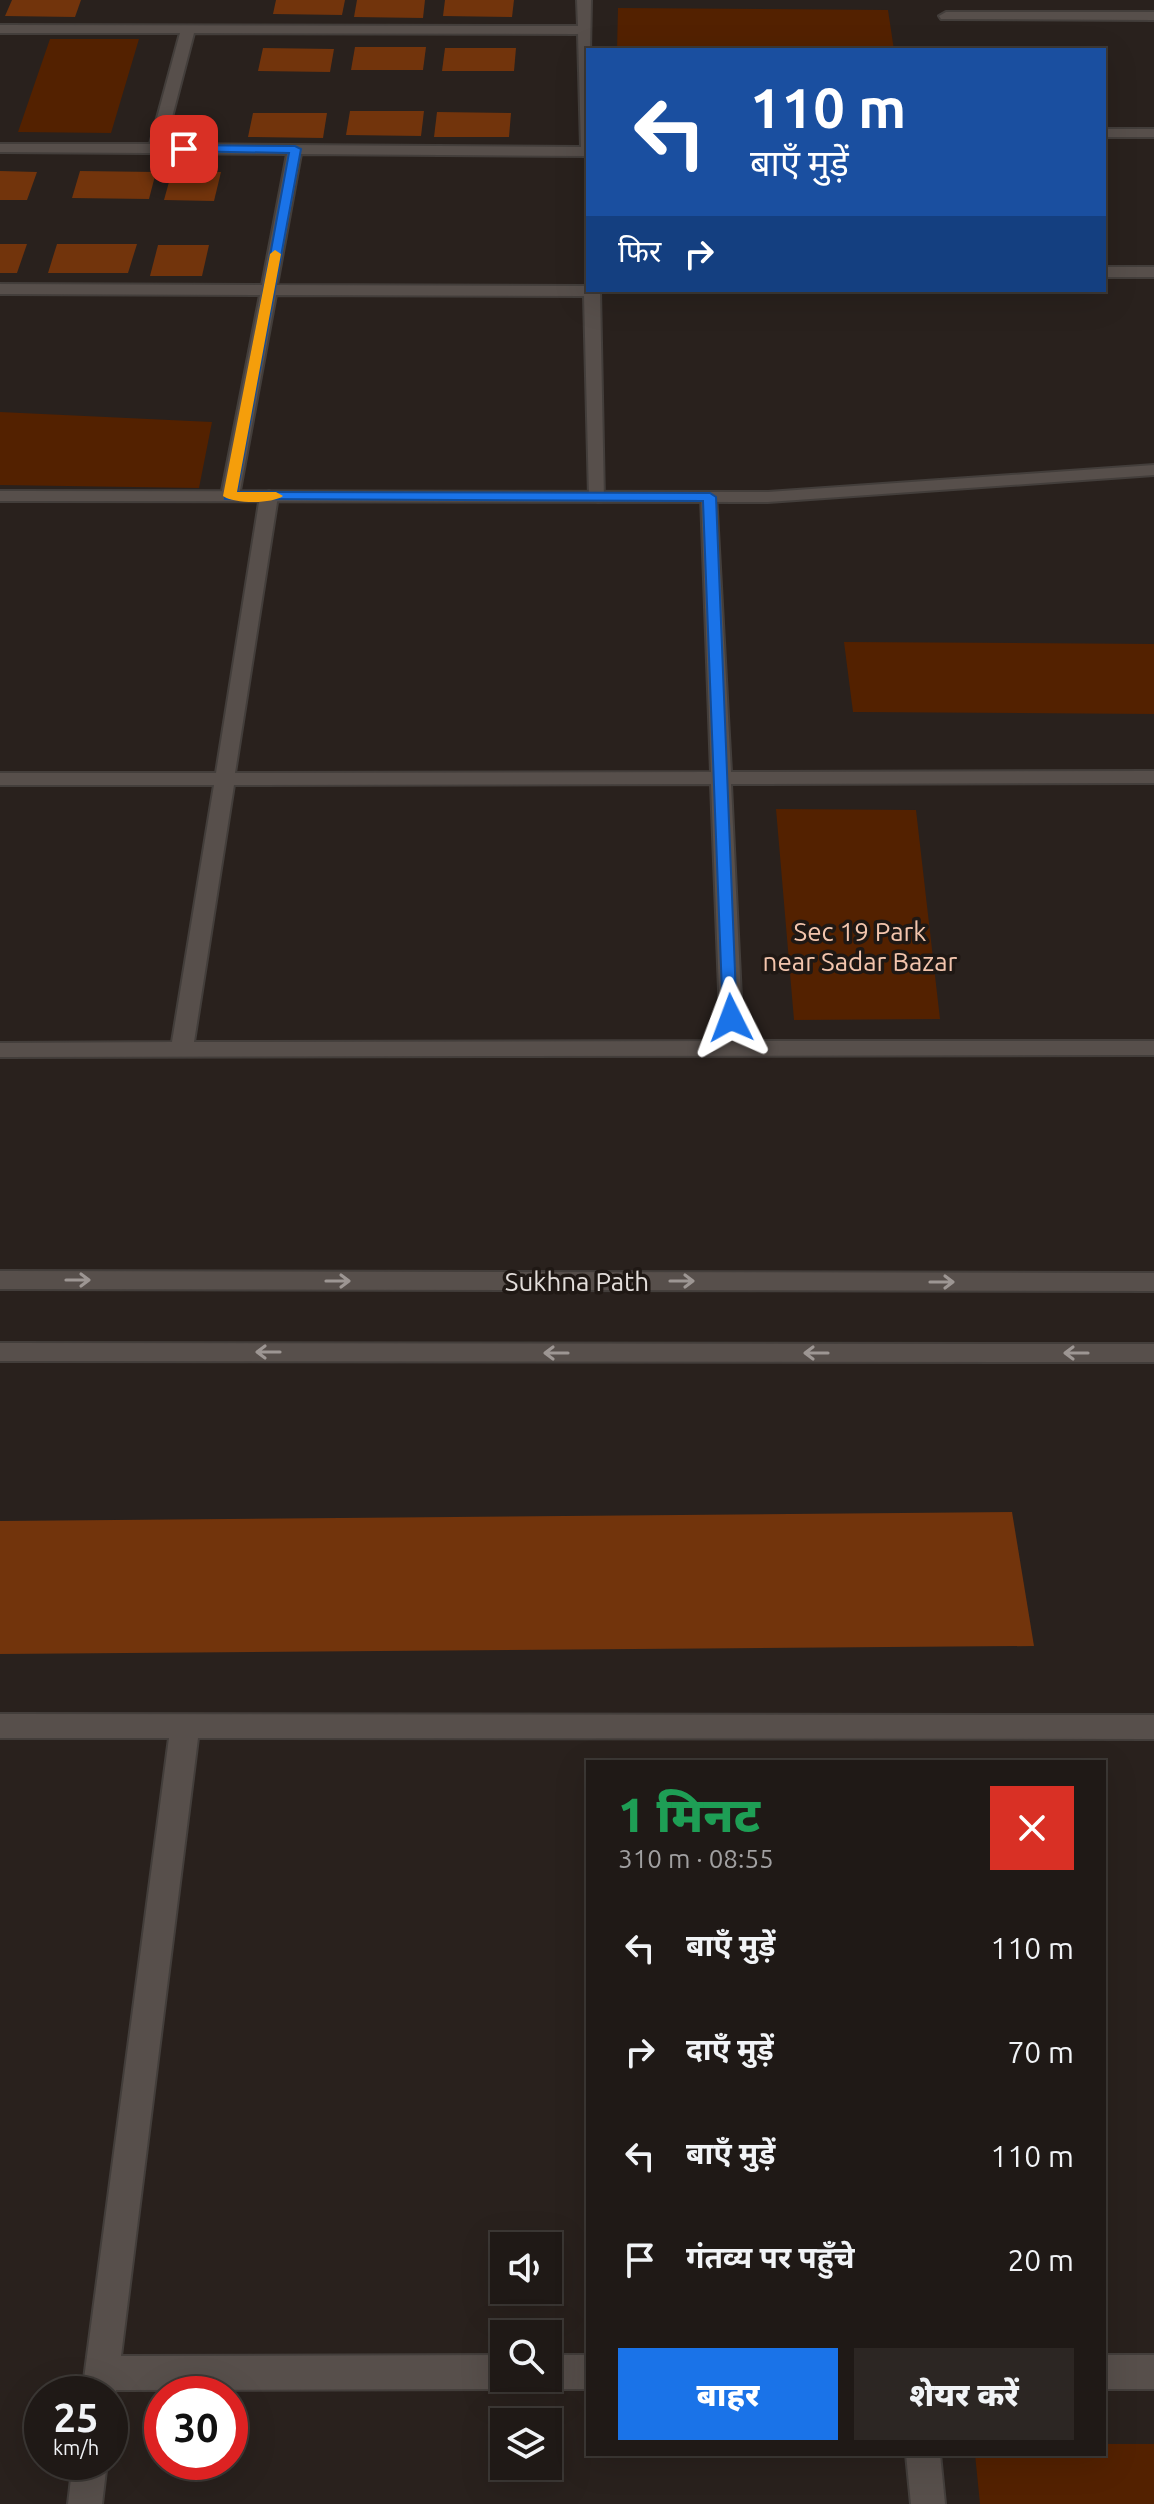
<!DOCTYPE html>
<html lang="hi">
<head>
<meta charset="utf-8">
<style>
  body { margin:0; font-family:Ubuntu,"Noto Sans Devanagari",sans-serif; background:#2c2623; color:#f1f3f6; height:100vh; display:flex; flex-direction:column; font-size:30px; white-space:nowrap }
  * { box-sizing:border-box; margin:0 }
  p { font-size:26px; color:#a1a0a1 }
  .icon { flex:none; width:44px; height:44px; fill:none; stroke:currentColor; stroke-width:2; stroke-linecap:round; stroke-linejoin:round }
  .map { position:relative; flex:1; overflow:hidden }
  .drawer { position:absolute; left:586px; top:1760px; width:520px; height:696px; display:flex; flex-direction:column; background:#1f1916; border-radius:0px; box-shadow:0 8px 32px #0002,0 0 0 2px #3c3835 }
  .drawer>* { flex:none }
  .top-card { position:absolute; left:586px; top:48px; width:520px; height:244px; border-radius:0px; box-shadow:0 8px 32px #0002,0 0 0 2px #3c3835; background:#1a4fa0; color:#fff; overflow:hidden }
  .fabs { position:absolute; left:490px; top:2232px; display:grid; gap:16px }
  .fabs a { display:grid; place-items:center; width:72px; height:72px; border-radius:0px; background:#1f1916; box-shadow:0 8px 32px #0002,0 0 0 2px #3c3835; font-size:40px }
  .speed { position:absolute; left:24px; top:2376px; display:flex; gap:16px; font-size:40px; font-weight:700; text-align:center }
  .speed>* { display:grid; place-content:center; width:104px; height:104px; border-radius:50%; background:#1f1916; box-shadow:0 8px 32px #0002,0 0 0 2px #3c3835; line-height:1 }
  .speed small { font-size:20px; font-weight:400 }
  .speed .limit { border:12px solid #d22; background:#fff; color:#111 }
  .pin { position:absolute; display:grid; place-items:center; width:68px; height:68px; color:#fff; margin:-34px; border-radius:16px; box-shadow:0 4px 12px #0006 }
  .me { position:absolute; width:88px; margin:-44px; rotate:357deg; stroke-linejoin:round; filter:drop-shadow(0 0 6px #0008) }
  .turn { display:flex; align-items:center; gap:28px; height:168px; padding:0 32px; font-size:36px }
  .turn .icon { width:104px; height:104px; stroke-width:2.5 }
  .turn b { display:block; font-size:56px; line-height:68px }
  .then { display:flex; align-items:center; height:76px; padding:0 32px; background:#0003; gap:16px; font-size:30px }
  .round { display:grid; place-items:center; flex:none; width:84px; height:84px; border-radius:0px; background:#2c2623 }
  .overview { display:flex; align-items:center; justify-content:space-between; height:136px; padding:0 32px }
  h1 { font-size:48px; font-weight:800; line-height:60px; color:#1e9e55 }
  .action { display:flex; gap:16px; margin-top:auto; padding:16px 32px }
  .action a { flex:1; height:92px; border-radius:0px; background:#1a73e8; color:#fff; font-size:32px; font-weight:800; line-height:92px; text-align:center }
  .action a+a { background:#2c2623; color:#f1f3f6 }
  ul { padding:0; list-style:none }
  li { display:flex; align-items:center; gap:24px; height:104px; padding:0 32px }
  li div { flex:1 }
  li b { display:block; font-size:30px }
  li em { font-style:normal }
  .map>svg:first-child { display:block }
  .green { fill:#532100 }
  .building { fill:#72340c }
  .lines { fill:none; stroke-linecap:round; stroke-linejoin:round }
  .street-casing { stroke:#433e3b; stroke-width:4 }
  .secondary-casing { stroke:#433e3b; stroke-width:4 }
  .street { fill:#574f4b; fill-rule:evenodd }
  .secondary { fill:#574f4b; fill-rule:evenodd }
  .oneway { stroke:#9d9693 }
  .route { fill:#1a73e8; stroke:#114b97; stroke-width:2 }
  .slow { fill:#f59e0b }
  .labels { text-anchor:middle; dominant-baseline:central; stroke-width:7; stroke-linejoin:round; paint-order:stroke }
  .park-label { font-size:26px; fill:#f3c5ad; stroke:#1f1814 }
  .street-label { font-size:26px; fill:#e3dedb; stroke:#1f1814 }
</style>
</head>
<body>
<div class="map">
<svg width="1154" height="2504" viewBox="0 0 1154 2504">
  <rect width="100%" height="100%" fill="#29211d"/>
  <g class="green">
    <polygon points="618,8 888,10 894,50 617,50"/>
    <polygon points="50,39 139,39 111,133 18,132"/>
    <polygon points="0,412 212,422 199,488 0,485"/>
    <polygon points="844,642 1154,644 1154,714 853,712"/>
    <polygon points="776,809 916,810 940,1019 794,1020"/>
    <polygon points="1104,2444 1154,2444 1154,2504 980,2504 975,2454 1104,2454"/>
  </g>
  <g class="building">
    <polygon points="12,0 81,0 75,17 5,16"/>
    <polygon points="276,0 345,0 342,15 273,14"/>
    <polygon points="357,0 425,0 423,18 354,17"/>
    <polygon points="445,0 514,0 512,17 443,16"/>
    <polygon points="355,47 426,47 423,70 351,70"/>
    <polygon points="263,48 334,49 330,72 258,71"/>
    <polygon points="445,48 516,48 514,71 442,71"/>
    <polygon points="350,111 424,111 421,136 346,135"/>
    <polygon points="437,112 511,113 509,137 434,137"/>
    <polygon points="253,113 327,113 323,138 248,137"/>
    <polygon points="0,171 37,172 27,200 0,200"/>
    <polygon points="80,171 156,172 149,199 72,198"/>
    <polygon points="172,171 221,172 214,201 164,200"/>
    <polygon points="0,244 27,244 17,273 0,273"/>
    <polygon points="57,244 137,244 128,273 48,273"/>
    <polygon points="158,245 209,245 202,276 150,276"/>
    <polygon points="1012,1512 1034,1646 0,1654 0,1521"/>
  </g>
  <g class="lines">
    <defs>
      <g id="street">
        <path d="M577,0H591L588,156L301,154L277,285L588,286V290H600L604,501L598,502L589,497L584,296L276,295L239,496L230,501L221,496L260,295L0,294V284L262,285L287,154L0,152V144H150L180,33H0V25L578,26ZM194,33L578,34L581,147L165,144Z"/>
        <polygon points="946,12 1154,12 1154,20 941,19 939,16"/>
        <rect x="1104" y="129" width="50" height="8"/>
        <rect x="1104" y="267" width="50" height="10"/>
        <path d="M269,491L278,496L235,773L711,772L701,497L710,492L716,493L731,772L1154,771V783L731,784L743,1041H1154V1055L0,1057V1043L172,1042L214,785H0V773H216L260,496ZM711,784L721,1041L194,1042L234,785Z"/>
        <polygon points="0,1714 1154,1715 1154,1739 198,1738 121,2356 504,2355 504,2378 518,2378 516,2384 504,2389 116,2390 110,2406 110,2394 82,2394 169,1738 0,1738"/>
        <polygon points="548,2355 588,2355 588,2389 548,2389 536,2384 534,2378 548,2378"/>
        <rect x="1104" y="2355" width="50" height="34"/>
        <polygon points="906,2454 940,2454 945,2504 911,2504"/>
        <polygon points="73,2462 107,2462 102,2504 68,2504"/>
      </g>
      <g id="secondary">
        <polygon points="1154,465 1154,475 768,502 0,501 0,491 768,492"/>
        <polygon points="0,1271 1154,1273 1154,1291 0,1289"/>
        <polygon points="0,1343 1154,1344 1154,1362 0,1361"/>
      </g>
    </defs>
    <use href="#street" class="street-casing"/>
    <use href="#secondary" class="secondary-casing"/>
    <use href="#street" class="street"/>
    <use href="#secondary" class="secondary"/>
  </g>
  <defs><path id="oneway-shaft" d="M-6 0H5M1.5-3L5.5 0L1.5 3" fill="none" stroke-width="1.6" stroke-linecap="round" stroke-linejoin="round" transform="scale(2)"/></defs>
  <g class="oneway">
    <use href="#oneway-shaft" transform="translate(78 1280)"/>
    <use href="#oneway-shaft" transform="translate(338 1281)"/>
    <use href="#oneway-shaft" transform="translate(682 1281)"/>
    <use href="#oneway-shaft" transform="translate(942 1282)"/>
    <use href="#oneway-shaft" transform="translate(268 1352) rotate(-180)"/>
    <use href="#oneway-shaft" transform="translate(556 1353) rotate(-180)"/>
    <use href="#oneway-shaft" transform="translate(816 1353) rotate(-180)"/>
    <use href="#oneway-shaft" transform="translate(1076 1353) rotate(-180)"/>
  </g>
  <polygon class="route" points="184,145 295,146 301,149 237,492 710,493 716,497 737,1022 731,1024 723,1018 703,501 225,499 289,153 180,151"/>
  <path class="slow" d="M275,250L281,254L237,492H276L283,496C272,504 235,504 223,496L270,254Z"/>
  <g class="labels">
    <g class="park-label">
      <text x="860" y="931">Sec 19 Park<tspan x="860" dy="30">near Sadar Bazar</tspan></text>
    </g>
    <g class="street-label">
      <text x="577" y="1281">Sukhna Path</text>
    </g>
  </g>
</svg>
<div class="fabs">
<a><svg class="icon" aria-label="sound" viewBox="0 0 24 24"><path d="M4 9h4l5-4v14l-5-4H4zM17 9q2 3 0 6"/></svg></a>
<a><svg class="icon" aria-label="search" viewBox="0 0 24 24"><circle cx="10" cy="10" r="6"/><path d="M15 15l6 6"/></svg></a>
<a><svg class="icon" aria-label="layers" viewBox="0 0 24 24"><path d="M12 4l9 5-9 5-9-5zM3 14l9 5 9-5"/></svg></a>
</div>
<div class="speed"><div>25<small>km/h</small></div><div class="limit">30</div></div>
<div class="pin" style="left:184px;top:149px;background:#d93025"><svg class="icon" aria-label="arrive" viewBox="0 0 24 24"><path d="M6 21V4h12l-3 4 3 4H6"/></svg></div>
<svg class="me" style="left:731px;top:1018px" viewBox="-20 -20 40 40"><path d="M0-17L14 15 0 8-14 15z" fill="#1a73e8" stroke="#fff" stroke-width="4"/></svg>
<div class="top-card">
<div class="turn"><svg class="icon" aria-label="left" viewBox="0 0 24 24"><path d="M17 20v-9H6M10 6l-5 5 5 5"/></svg><div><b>110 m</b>बाएँ मुड़ें</div></div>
<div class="then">फिर<svg class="icon" aria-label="right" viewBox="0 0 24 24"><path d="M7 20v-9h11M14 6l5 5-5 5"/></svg></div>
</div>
<section class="drawer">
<div class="overview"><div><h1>1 मिनट</h1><p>310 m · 08:55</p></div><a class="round" style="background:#d93025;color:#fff"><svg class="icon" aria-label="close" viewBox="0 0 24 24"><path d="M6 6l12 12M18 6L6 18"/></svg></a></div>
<ul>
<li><svg class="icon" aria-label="left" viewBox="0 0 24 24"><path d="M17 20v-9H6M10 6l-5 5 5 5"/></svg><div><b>बाएँ मुड़ें</b></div><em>110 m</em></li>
<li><svg class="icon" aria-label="right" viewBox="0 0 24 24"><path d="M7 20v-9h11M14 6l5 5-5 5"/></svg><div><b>दाएँ मुड़ें</b></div><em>70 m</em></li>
<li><svg class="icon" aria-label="left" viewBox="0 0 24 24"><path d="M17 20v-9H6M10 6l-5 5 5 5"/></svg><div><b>बाएँ मुड़ें</b></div><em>110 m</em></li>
<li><svg class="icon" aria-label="arrive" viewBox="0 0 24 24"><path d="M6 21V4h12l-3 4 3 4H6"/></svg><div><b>गंतव्य पर पहुँचे</b></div><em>20 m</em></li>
</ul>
<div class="action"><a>बाहर</a><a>शेयर करें</a></div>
</section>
</div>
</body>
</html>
